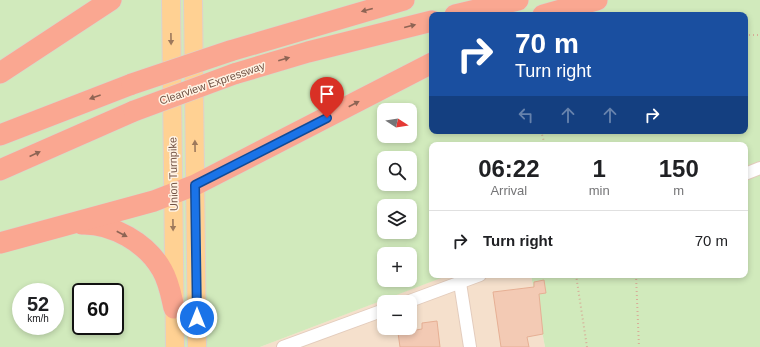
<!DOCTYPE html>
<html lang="en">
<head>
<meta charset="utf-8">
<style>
  body { margin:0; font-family:Helvetica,sans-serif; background:#f6f6f6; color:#202124; height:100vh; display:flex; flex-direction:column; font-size:15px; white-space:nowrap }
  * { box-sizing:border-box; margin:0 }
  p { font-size:13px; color:#757577 }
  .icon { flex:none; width:22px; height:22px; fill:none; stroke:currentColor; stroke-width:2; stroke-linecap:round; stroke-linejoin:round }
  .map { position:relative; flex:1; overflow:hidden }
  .side { position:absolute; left:429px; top:142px; width:319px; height:136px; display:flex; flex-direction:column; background:#fff; border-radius:8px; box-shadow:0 2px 6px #0003 }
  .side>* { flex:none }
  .guide { position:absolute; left:429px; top:12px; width:319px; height:122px; border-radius:8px; box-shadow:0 2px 6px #0003; background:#1a4fa0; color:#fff; overflow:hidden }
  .needle { width:26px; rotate:102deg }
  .fabs { position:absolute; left:377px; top:103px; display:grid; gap:8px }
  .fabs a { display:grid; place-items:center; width:40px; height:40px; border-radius:8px; background:#fff; box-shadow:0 2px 6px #0003; font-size:20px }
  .speed { position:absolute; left:12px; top:283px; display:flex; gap:8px; font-size:20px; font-weight:700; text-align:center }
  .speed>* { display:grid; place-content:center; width:52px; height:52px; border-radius:50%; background:#fff; box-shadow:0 2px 6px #0003; line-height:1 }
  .speed small { font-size:10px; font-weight:400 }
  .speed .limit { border:2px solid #111; border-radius:6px; background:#fff; color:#111 }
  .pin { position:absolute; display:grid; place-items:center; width:34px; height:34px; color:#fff; margin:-41px -17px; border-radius:50% 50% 50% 0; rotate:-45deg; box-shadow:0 0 4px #0007 }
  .pin .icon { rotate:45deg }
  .me { position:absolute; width:44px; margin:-22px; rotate:0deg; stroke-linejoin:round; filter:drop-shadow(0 0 3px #0008) }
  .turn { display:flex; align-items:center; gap:14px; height:84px; padding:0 20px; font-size:18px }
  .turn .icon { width:52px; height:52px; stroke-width:2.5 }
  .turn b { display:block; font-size:28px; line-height:34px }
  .lanes { display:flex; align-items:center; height:38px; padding:0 20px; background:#0003; justify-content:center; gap:20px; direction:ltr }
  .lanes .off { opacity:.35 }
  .eta { display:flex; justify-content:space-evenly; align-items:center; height:68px; text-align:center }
  .eta b { font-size:24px; font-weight:700; line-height:28px }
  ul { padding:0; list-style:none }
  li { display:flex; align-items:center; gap:12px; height:60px; padding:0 20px; border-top:1px solid #e0e0e0 }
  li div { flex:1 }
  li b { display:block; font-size:15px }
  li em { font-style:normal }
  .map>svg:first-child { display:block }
  .residential { fill:#f5e0cc; fill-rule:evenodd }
  .green { fill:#d1eabc; fill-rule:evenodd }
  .building { fill:#f3cab4; stroke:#e6af94 }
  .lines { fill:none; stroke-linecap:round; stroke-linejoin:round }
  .minor-casing { stroke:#e3ccbd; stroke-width:14 }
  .primary-casing { stroke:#dbd2cf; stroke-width:20 }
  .motorway-casing { stroke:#dbd2cf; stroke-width:22 }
  .path { stroke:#d7ad98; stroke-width:2; stroke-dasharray:1 3; stroke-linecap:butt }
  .minor { stroke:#fff; stroke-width:12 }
  .primary { stroke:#ffd193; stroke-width:18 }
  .motorway { stroke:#faa791; stroke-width:21 }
  .motorway-bridge-casing { stroke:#dbd2cf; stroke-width:22; stroke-linecap:butt }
  .motorway-bridge { stroke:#faa791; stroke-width:21 }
  .oneway { fill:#8e6454 }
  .oneway2 { fill:#9d795c }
  .route-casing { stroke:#114b97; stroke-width:10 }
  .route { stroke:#1a73e8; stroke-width:7 }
  .labels { text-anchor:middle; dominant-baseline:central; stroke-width:3; stroke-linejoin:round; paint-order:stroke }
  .street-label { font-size:11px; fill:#735345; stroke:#fff3e4 }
</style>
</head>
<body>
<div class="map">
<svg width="760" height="347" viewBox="0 0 760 347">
  <rect width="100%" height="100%" fill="#fdefdd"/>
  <path class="residential" d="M448,275H531L545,347H260ZM384,302H410V328H384Z"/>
  <path class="green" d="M0,0H760V347H545L531,275H745V145H432V275H449L260,347H0ZM432,15H745V131H432ZM384,110H410V136H384ZM384,158H410V184H384ZM384,206H410V232H384ZM384,254H410V280H384ZM21,292H55V326H21ZM81,292H115V326H81Z"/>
  <g class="building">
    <polygon points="544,280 546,293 539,294 543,334 527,337 529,347 501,347 493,292 534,287 534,282"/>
    <polygon points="437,321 440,347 400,347 398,333 422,329 422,323"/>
  </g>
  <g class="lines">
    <defs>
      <g id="minor">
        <polyline points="745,174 760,168"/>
        <polyline points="460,283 470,347"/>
        <polyline points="407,302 480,275"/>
        <polyline points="283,347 384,310"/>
      </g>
      <g id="primary">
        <polyline points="171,0 175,347"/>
        <polyline points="193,0 197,347"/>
      </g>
      <g id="motorway">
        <polyline points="455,15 518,0"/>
        <polyline points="543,15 597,0"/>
        <polyline points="230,51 404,0"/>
        <polyline points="0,73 111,0"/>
        <polyline points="234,74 308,52 432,21"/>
        <polyline points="0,135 132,84"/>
        <polyline points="0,170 134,111"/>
        <path d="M82,224C112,223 147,243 162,270C169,282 171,295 174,308"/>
        <polyline points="0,243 154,201 195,185 432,63"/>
      </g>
    </defs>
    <use href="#minor" class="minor-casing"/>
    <use href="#primary" class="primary-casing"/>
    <use href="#motorway" class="motorway-casing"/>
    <g class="path">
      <polyline points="745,35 760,35"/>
      <polyline points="541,131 545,145"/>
      <polyline points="576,275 587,347"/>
      <polyline points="636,275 639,347"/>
    </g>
    <use href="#minor" class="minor"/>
    <use href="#primary" class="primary"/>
    <use href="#motorway" class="motorway"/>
    <defs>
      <g id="motorway-bridge">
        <polyline points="132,84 230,51"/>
        <polyline points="134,111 234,74"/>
      </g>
    </defs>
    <use href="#motorway-bridge" class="motorway-bridge-casing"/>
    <use href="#motorway-bridge" class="motorway-bridge"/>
  </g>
  <defs><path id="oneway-solid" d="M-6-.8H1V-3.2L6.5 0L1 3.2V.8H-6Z"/></defs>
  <g class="oneway">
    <use href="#oneway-solid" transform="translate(367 10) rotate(165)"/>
    <use href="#oneway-solid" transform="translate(410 26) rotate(-14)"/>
    <use href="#oneway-solid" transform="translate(284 59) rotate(-16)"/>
    <use href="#oneway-solid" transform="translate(95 97) rotate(160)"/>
    <use href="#oneway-solid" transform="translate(354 104) rotate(-28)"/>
    <use href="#oneway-solid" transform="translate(35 154) rotate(-25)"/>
    <use href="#oneway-solid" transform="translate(122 234) rotate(28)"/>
  </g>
  <g class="oneway2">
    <use href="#oneway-solid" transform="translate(171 39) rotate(89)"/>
    <use href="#oneway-solid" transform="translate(195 146) rotate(-91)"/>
    <use href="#oneway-solid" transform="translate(173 225) rotate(89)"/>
  </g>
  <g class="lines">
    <defs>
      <polyline id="route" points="197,318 195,185 327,118"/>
    </defs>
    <use href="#route" class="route-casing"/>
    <use href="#route" class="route"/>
  </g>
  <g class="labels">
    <g class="street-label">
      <text transform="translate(212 83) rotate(-19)">Clearview Expressway</text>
      <text transform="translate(173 174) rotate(-91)">Union Turnpike</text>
    </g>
  </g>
</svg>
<div class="fabs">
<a><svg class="needle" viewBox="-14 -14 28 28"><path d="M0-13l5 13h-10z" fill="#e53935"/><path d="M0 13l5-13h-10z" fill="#757577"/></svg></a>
<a><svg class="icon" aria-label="search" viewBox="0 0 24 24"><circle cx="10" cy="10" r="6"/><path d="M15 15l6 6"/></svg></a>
<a><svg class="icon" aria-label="layers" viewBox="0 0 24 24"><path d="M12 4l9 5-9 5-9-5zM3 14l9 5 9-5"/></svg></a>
<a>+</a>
<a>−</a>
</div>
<div class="speed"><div>52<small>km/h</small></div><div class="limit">60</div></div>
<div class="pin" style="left:327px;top:118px;background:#d93025"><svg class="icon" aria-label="arrive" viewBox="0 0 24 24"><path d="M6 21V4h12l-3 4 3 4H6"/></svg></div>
<svg class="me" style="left:197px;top:318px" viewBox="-20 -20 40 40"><circle r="17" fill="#1a73e8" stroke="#fff" stroke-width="3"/><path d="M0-11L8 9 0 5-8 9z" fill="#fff"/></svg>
<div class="guide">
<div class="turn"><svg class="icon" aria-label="right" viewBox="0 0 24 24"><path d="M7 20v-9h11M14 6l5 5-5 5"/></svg><div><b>70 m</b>Turn right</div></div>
<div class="lanes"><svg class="icon off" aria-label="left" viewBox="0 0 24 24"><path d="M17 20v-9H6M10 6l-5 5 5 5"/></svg><svg class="icon off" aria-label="ahead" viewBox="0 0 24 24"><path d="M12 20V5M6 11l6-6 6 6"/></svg><svg class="icon off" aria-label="ahead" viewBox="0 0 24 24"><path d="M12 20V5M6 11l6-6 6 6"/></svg><svg class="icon" aria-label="right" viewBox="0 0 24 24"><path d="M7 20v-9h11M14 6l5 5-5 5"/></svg></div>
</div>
<section class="side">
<div class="eta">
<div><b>06:22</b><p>Arrival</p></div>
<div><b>1</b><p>min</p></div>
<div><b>150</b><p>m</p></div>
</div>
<ul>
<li><svg class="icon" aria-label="right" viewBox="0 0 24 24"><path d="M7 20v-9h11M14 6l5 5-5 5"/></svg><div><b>Turn right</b></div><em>70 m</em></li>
</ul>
</section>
</div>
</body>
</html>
